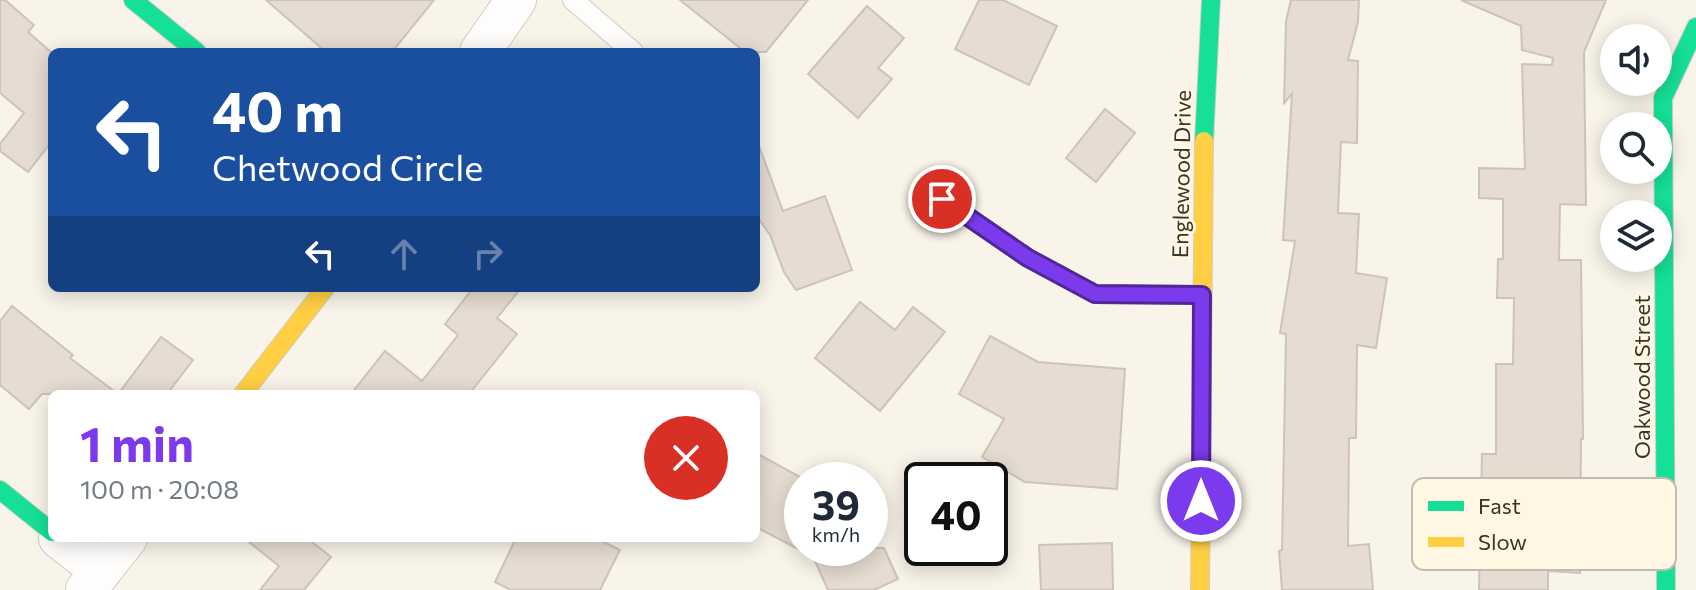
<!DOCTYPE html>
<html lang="en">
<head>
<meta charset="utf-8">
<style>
  body { margin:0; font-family:Commissioner,sans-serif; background:#f2f2f3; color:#1f2937; height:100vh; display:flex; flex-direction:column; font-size:30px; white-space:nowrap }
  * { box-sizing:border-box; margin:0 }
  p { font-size:26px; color:#747a83 }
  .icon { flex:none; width:44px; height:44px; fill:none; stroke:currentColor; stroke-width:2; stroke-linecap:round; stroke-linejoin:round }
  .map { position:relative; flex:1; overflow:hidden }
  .panel { position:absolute; left:48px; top:390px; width:712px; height:152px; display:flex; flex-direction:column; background:#fff; border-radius:12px; box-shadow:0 4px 20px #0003 }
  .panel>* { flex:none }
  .hud { position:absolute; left:48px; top:48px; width:712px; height:244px; border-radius:12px; box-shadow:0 4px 20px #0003; background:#1a4fa0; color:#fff; overflow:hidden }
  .tools { position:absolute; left:1600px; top:24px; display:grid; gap:16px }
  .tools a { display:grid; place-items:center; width:72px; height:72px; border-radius:50%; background:#fff; box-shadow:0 4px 20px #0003; font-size:40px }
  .speed { position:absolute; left:784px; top:462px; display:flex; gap:16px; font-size:40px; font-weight:700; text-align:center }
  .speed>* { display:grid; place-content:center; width:104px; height:104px; border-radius:50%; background:#fff; box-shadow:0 4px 20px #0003; line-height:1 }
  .speed small { font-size:20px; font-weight:400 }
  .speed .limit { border:4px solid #111; border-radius:12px; background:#fff; color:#111 }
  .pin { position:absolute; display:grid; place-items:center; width:68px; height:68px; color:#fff; margin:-34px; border:4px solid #fff; border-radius:50%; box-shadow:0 2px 8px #0007 }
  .me { position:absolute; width:88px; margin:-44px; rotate:0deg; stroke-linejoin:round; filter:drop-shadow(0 0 6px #0008) }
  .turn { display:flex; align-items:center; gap:28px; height:168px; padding:0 32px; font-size:36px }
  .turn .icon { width:104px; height:104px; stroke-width:2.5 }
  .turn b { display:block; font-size:56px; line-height:68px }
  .lanes { display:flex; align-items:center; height:76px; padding:0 32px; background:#0003; justify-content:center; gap:40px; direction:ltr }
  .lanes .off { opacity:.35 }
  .round { display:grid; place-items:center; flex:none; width:84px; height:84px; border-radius:42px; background:#f2f2f3 }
  .overview { display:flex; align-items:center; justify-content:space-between; height:136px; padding:0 32px }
  h1 { font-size:48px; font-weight:700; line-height:60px; color:#7c3aed }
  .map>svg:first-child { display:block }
  .building { fill:#e6dcd1; stroke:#ccc4bc; stroke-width:2 }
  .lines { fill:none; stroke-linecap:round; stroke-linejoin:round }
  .lane-casing { stroke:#d2cdc2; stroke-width:22 }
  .street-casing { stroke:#d2cdc2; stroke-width:42 }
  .fast-casing { stroke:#d2cdc2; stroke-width:20 }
  .slow-casing { stroke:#d2cdc2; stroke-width:20 }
  .lane { stroke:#fefdfc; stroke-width:20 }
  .street { stroke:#fefdfc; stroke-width:40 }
  .fast { stroke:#16e098; stroke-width:18 }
  .slow { stroke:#ffcf43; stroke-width:18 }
  .route-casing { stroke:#51269a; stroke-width:20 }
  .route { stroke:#7c3aed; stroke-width:14 }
  .labels { text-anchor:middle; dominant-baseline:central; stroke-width:6; stroke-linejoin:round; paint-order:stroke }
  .street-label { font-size:22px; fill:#3a3428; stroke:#fff6e3 }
  .key { fill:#fff6e3; stroke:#c4bcab; stroke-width:2 }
  .key-label { font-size:22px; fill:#3a3428 }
</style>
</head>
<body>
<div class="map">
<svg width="1696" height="590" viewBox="0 0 1696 590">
  <rect width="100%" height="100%" fill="#f9f4e9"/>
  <g class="building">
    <polygon points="0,0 5,0 34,25 28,32 52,53 52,141 28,172 0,151 0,144 24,113 0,93"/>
    <polygon points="266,0 434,0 392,52 326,52"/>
    <polygon points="680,0 808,0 766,52 745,52"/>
    <polygon points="979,0 1003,0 1057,26 1029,85 955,49"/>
    <polygon points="1291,0 1359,0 1358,22 1348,60 1358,61 1357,143 1341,142 1338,213 1359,214 1356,273 1387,278 1376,348 1357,345 1356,438 1349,438 1348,546 1369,544 1373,590 1282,590 1279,551 1282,550 1286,334 1280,333 1295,241 1283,240 1292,94 1284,103 1286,21"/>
    <polygon points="1461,0 1606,0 1584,52 1586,205 1560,204 1559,260 1581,260 1583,439 1581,439 1580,573 1548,571 1548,590 1479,590 1482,454 1496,454 1496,364 1513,364 1514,298 1497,298 1498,259 1503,259 1503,199 1479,198 1479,168 1525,169 1522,64 1552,65 1553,58 1522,50 1521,26"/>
    <polygon points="867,6 904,38 878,68 892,79 858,118 808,74"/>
    <polygon points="1105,109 1135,133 1096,182 1066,158"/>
    <polygon points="756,146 759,146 783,211 825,196 852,270 796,290 784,272 770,235 756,215"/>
    <polygon points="473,288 521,288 497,318 517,334 469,394 351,394 385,351 422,381 458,335 445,324"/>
    <polygon points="860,302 895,330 913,307 945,332 880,411 815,358"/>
    <polygon points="12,306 73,355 70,358 118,394 161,337 193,360 167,394 42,394 29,409 0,385 0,321"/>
    <polygon points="990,336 1038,362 1125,369 1117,489 1025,482 982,457 1004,419 959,394"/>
    <polygon points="756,453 802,478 802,551 756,527"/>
    <polygon points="244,538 307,538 331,557 304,590 260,590 279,566"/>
    <polygon points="516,538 596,538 620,550 600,590 511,590 495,582"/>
    <polygon points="1112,543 1113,590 1041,590 1039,545"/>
    <polygon points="809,548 884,548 898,579 874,590 828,590"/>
  </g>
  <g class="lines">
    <defs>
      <polyline id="lane" points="573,0 633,52"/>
      <g id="street">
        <polyline points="480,52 516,0"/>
        <polyline points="59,538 101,571"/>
        <polyline points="86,590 127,538"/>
      </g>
      <g id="fast">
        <polyline points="133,0 197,52"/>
        <polyline points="1204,141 1211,0"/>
        <polyline points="0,490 52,532"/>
        <polyline points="1666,590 1663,98 1696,27"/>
      </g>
      <g id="slow">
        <polyline points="942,199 1028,258 1095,294 1202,295"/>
        <polyline points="243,394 325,288"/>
        <polyline points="1200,590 1204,141"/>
      </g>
    </defs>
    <use href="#lane" class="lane-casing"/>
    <use href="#street" class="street-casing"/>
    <use href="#fast" class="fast-casing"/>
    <use href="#slow" class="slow-casing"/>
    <use href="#lane" class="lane"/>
    <use href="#street" class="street"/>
    <use href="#fast" class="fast"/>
    <use href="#slow" class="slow"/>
  </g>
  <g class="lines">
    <defs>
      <polyline id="route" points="942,199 1028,258 1095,294 1202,295 1201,501"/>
    </defs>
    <use href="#route" class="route-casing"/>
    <use href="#route" class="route"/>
  </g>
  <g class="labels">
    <g class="street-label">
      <text transform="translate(1181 174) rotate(-89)">Englewood Drive</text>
      <text transform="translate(1641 377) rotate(-90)">Oakwood Street</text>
    </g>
  </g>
  <rect x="1412" y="478" width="264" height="92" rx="12" class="key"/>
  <rect x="1428" y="501" width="36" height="10" fill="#16e098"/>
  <rect x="1428" y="537" width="36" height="10" fill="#ffcf43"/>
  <g class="key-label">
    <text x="1478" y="514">Fast</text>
    <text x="1478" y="550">Slow</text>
  </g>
</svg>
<div class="tools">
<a><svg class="icon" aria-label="sound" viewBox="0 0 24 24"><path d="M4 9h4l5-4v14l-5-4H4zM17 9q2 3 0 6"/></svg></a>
<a><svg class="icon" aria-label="search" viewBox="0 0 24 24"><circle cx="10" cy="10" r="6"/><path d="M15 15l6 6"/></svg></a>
<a><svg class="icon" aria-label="layers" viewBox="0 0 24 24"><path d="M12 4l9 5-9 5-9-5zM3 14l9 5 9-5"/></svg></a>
</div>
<div class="speed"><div>39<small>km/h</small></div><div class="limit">40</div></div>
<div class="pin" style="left:942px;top:199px;background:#d93025"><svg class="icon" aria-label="arrive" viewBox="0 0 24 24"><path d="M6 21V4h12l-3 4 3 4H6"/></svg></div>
<svg class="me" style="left:1201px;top:501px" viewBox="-20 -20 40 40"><circle r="17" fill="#7c3aed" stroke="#fff" stroke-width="3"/><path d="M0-11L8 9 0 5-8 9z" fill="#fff"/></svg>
<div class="hud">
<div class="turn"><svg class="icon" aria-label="left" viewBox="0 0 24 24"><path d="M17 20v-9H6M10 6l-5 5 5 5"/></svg><div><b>40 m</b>Chetwood Circle</div></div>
<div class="lanes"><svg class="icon" aria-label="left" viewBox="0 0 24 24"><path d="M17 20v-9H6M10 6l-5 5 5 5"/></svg><svg class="icon off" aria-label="ahead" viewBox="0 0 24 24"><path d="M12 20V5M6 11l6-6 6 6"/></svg><svg class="icon off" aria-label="right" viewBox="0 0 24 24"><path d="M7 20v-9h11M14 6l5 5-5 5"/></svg></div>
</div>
<section class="panel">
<div class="overview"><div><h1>1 min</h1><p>100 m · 20:08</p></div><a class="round" style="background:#d93025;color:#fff"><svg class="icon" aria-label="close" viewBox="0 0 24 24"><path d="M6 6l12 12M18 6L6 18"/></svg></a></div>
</section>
</div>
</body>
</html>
